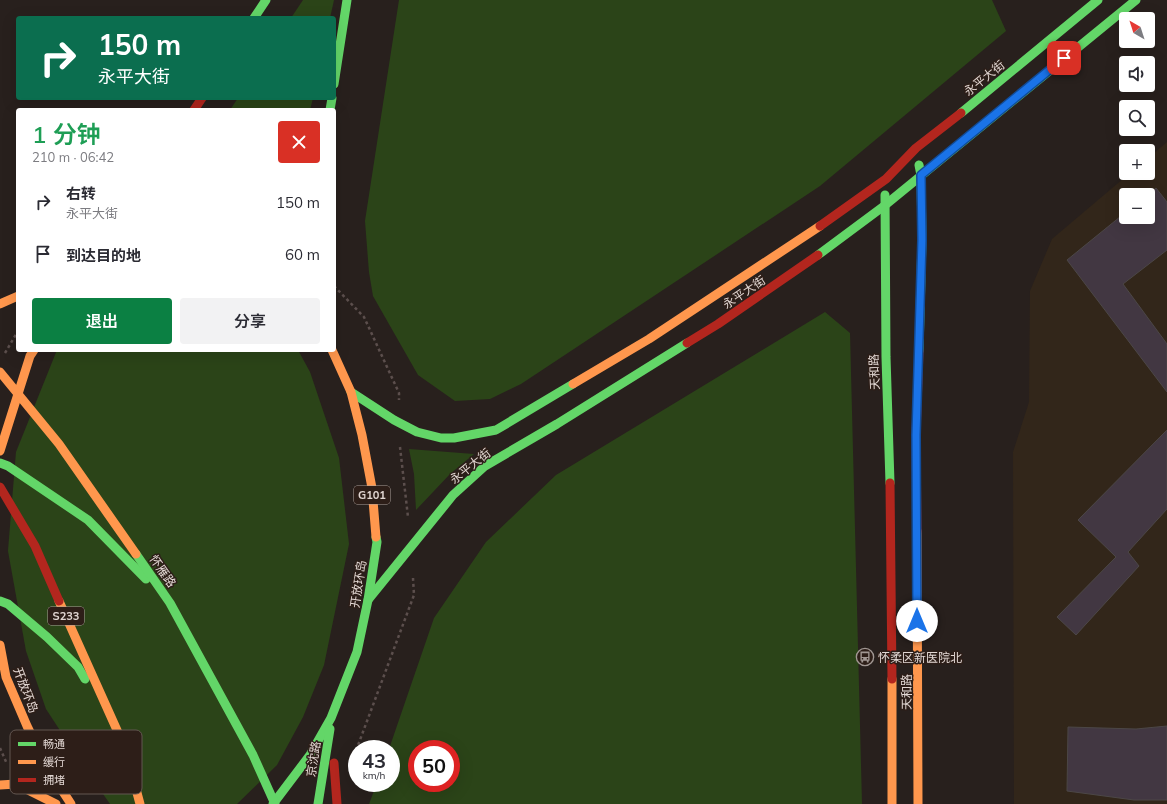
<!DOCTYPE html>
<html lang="zh">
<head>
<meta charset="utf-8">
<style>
  body { margin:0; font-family:Mulish,"Noto Sans SC",sans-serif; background:#f2f2f3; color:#2b2b33; height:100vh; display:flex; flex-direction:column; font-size:15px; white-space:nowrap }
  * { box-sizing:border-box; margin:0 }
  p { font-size:13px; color:#7c7c81 }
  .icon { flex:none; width:22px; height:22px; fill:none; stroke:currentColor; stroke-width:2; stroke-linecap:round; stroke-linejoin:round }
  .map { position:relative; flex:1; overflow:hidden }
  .side { position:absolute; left:16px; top:108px; width:320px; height:244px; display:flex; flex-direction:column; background:#fff; border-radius:4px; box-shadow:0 4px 16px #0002 }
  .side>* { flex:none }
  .top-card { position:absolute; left:16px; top:16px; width:320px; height:84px; border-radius:4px; box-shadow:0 4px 16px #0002; background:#0b6e4f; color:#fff; overflow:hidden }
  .needle { width:26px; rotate:321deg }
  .buttons { position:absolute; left:1119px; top:12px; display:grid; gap:8px }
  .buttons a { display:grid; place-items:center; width:36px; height:36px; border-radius:4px; background:#fff; box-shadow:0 4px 16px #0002; font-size:20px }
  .speed { position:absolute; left:348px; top:740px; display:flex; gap:8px; font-size:20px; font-weight:700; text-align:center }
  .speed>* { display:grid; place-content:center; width:52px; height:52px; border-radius:50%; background:#fff; box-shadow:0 4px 16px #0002; line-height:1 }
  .speed small { font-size:10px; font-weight:400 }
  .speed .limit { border:6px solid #d22; background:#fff; color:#111 }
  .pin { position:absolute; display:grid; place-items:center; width:34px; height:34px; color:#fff; margin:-17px; border-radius:8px; box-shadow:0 2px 6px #0006 }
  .me { position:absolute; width:44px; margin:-22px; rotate:0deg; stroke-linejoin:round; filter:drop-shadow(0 0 3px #0008) }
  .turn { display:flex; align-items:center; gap:14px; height:84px; padding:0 16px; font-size:18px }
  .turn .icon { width:52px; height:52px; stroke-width:2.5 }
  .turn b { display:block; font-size:28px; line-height:34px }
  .round { display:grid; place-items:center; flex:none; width:42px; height:42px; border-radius:4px; background:#f2f2f3 }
  .head { display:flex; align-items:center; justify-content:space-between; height:68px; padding:0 16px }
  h1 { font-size:24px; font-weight:600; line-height:30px; color:#1e9e55 }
  .action { display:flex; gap:8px; margin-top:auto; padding:8px 16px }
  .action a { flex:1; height:46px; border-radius:4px; background:#0b8043; color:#fff; font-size:16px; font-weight:600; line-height:46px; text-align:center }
  .action a+a { background:#f2f2f3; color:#2b2b33 }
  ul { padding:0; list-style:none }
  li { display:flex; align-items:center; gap:12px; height:52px; padding:0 16px }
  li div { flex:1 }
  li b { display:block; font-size:15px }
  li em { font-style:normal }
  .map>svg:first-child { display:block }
  .medical { fill:#32261a; fill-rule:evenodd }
  .green { fill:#2b4418; fill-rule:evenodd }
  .building { fill:#423742; stroke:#4c4747 }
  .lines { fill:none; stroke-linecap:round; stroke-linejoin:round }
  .path { stroke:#5c4f4d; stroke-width:2.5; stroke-dasharray:3 3; stroke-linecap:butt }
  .fast { stroke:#63d668; stroke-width:9 }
  .slow { stroke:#ff974d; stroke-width:9 }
  .jam { stroke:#b3261e; stroke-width:9 }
  .fast-bridge { stroke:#63d668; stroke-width:9 }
  .slow-bridge { stroke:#ff974d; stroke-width:9 }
  .route-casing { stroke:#114b97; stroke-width:10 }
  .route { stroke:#1a73e8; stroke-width:7 }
  .labels { text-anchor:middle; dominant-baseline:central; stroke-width:3; stroke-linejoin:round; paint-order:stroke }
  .shield { fill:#2d1e18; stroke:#aca09b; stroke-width:1 }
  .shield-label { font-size:11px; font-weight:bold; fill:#e2d7d3 }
  .street-label { font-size:12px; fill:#e2d7d3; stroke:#2d1e18 }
  .poi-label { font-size:12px; fill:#e2d7d3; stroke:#2d1e18; text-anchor:start }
  .key { fill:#2d1e18; stroke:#635650; stroke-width:1 }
  .key-label { font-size:11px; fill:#e2d7d3 }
</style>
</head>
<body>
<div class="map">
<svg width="1167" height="804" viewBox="0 0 1167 804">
  <rect width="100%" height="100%" fill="#28201d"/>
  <path class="medical" d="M1167,142V804H1014L1013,452L1029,402L1030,291L1052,239L1130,173H1148V158ZM1126,195H1148V217H1126Z"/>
  <g class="green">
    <polygon points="303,0 334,0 330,18 291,18"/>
    <polygon points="399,0 992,0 1006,31 820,186 521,384 490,399 455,401 418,375 373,296 369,272 365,221"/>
    <polygon points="238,98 313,98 310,110 230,110"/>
    <path d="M825,312L850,333L862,804H369L377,783H391V749H389L434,618L486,542L556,475ZM417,749H451V783H417Z"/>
    <polygon points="57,350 298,350 310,372 339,458 349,544 324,665 303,717 277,765 237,804 110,804 78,758 46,709 26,651 8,551 16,452"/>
    <polygon points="409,449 474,454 450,474 416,510 414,474"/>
  </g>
  <g class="building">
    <polygon points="1156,188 1167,202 1167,250 1123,284 1167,344 1167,392 1067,260 1126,212 1126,217 1148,217 1148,195"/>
    <polygon points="1167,430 1167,509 1128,552 1139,566 1076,635 1057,617 1116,557 1078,520"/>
    <polygon points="1167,726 1167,800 1134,800 1067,791 1068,727 1136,729"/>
  </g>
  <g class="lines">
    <g class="path">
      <polyline points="334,286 364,317 399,393 399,400"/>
      <polyline points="5,353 18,331"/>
      <polyline points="400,447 408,517"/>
      <polyline points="0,748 7,764"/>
      <polyline points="354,756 414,595 413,578"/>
    </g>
    <g class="fast">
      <polyline points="254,18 266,0"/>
      <polyline points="334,84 347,0"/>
      <polyline points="330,110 332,98"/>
      <polyline points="961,113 1098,0"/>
      <polyline points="885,195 886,357 890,483"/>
      <polyline points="818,255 884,206 1136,0"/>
      <polyline points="919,351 922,240 921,175 919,165"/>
      <polyline points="351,392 394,420 417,432 441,438 454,438 496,430 573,384"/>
      <polyline points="0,463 8,466 88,520 146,579"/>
      <polyline points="368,600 453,495 485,466 557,424 687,343"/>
      <polyline points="0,601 8,604 47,637 78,667 85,679"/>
      <polyline points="273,804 310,755 331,718 357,652 368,600 377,542 376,537"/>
      <polyline points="318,804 330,729"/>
    </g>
    <g class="slow">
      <polyline points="0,304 18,296"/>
      <polyline points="332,350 351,392 362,435 372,488 376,537"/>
      <polyline points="573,384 649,339 820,226"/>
      <polyline points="0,451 30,356 34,350"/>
      <polyline points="917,531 918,804"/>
      <polyline points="59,601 125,748 140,804"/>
      <polyline points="0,645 6,677 27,726 47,767 71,804"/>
      <polyline points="892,679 892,804"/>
      <polyline points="0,785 16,784 56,804"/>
    </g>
    <g class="jam">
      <polyline points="194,110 202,98"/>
      <polyline points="820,226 886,179 916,148 961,113"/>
      <polyline points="687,343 718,324 818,255"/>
      <polyline points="890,483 892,679"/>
      <polyline points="0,487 35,546 59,601"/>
      <polyline points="917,531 916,435 919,351"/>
      <polyline points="334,763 337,804"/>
    </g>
    <polyline class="fast-bridge" points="136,554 170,603 253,755 275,804"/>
    <polyline class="slow-bridge" points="0,372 59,444 136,554"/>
  </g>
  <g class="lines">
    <defs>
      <polyline id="route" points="917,621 916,435 922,240 921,175 1064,58"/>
    </defs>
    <use href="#route" class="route-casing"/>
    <use href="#route" class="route"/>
  </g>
  <defs>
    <symbol id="bus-ring" viewBox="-11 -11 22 22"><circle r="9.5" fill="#2d1e18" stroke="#a19793" stroke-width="1.5"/><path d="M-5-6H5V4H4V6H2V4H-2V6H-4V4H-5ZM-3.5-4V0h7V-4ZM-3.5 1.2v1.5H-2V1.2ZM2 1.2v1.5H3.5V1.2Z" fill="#a19793"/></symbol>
  </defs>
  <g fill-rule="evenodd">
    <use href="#bus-ring" x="855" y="647" width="20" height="20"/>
  </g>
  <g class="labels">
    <g class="shield">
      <rect x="354" y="486" width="36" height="18" rx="3"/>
      <rect x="48" y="607" width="36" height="18" rx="3"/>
    </g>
    <g class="shield-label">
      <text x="372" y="495">G101</text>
      <text x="66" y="616">S233</text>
    </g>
    <g class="street-label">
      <text transform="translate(984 78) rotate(-39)">永平大街</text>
      <text transform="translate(744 292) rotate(-34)">永平大街</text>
      <text transform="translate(874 372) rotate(-92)">天和路</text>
      <text transform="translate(470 466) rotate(-39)">永平大街</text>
      <text transform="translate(163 571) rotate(55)">怀雁路</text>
      <text transform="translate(358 584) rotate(-81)">开放环岛</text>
      <text transform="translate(26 690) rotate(69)">开放环岛</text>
      <text transform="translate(906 692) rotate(-90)">天和路</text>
      <text transform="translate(313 759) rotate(-81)">京沈路</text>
    </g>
    <g class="poi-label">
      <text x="878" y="657">怀柔区新医院北</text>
    </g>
  </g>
  <rect x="10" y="730" width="132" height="64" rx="6" class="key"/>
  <rect x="18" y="742" width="18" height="4" fill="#63d668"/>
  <rect x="18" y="760" width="18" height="4" fill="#ff974d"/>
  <rect x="18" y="778" width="18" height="4" fill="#b3261e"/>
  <g class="key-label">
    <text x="43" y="748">畅通</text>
    <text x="43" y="766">缓行</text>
    <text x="43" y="784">拥堵</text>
  </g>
</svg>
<div class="buttons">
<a><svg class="needle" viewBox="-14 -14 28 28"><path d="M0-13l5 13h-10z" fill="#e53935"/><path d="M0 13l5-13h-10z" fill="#7c7c81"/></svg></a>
<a><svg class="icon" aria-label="sound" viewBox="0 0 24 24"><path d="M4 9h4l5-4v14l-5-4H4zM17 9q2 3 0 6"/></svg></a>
<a><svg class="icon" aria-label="search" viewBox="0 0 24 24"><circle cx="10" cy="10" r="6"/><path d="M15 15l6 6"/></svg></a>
<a>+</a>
<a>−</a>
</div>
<div class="speed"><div>43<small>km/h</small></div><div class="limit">50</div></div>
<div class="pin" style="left:1064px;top:58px;background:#d93025"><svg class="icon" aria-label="arrive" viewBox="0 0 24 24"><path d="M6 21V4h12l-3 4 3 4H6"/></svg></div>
<svg class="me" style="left:917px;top:621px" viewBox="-20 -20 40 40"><circle r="19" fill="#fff"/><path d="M0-13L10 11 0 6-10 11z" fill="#1a73e8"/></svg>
<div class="top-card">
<div class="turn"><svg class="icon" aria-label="right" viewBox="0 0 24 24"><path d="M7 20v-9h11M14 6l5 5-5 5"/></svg><div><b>150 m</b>永平大街</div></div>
</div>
<section class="side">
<div class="head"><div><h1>1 分钟</h1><p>210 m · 06:42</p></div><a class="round" style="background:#d93025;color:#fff"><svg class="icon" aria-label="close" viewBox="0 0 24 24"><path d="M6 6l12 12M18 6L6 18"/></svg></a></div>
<ul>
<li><svg class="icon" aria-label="right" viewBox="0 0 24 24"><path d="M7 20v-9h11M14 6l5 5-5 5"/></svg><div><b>右转</b><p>永平大街</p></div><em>150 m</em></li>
<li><svg class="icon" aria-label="arrive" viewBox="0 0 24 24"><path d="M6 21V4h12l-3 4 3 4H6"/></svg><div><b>到达目的地</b></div><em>60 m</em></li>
</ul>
<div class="action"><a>退出</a><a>分享</a></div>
</section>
</div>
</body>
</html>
